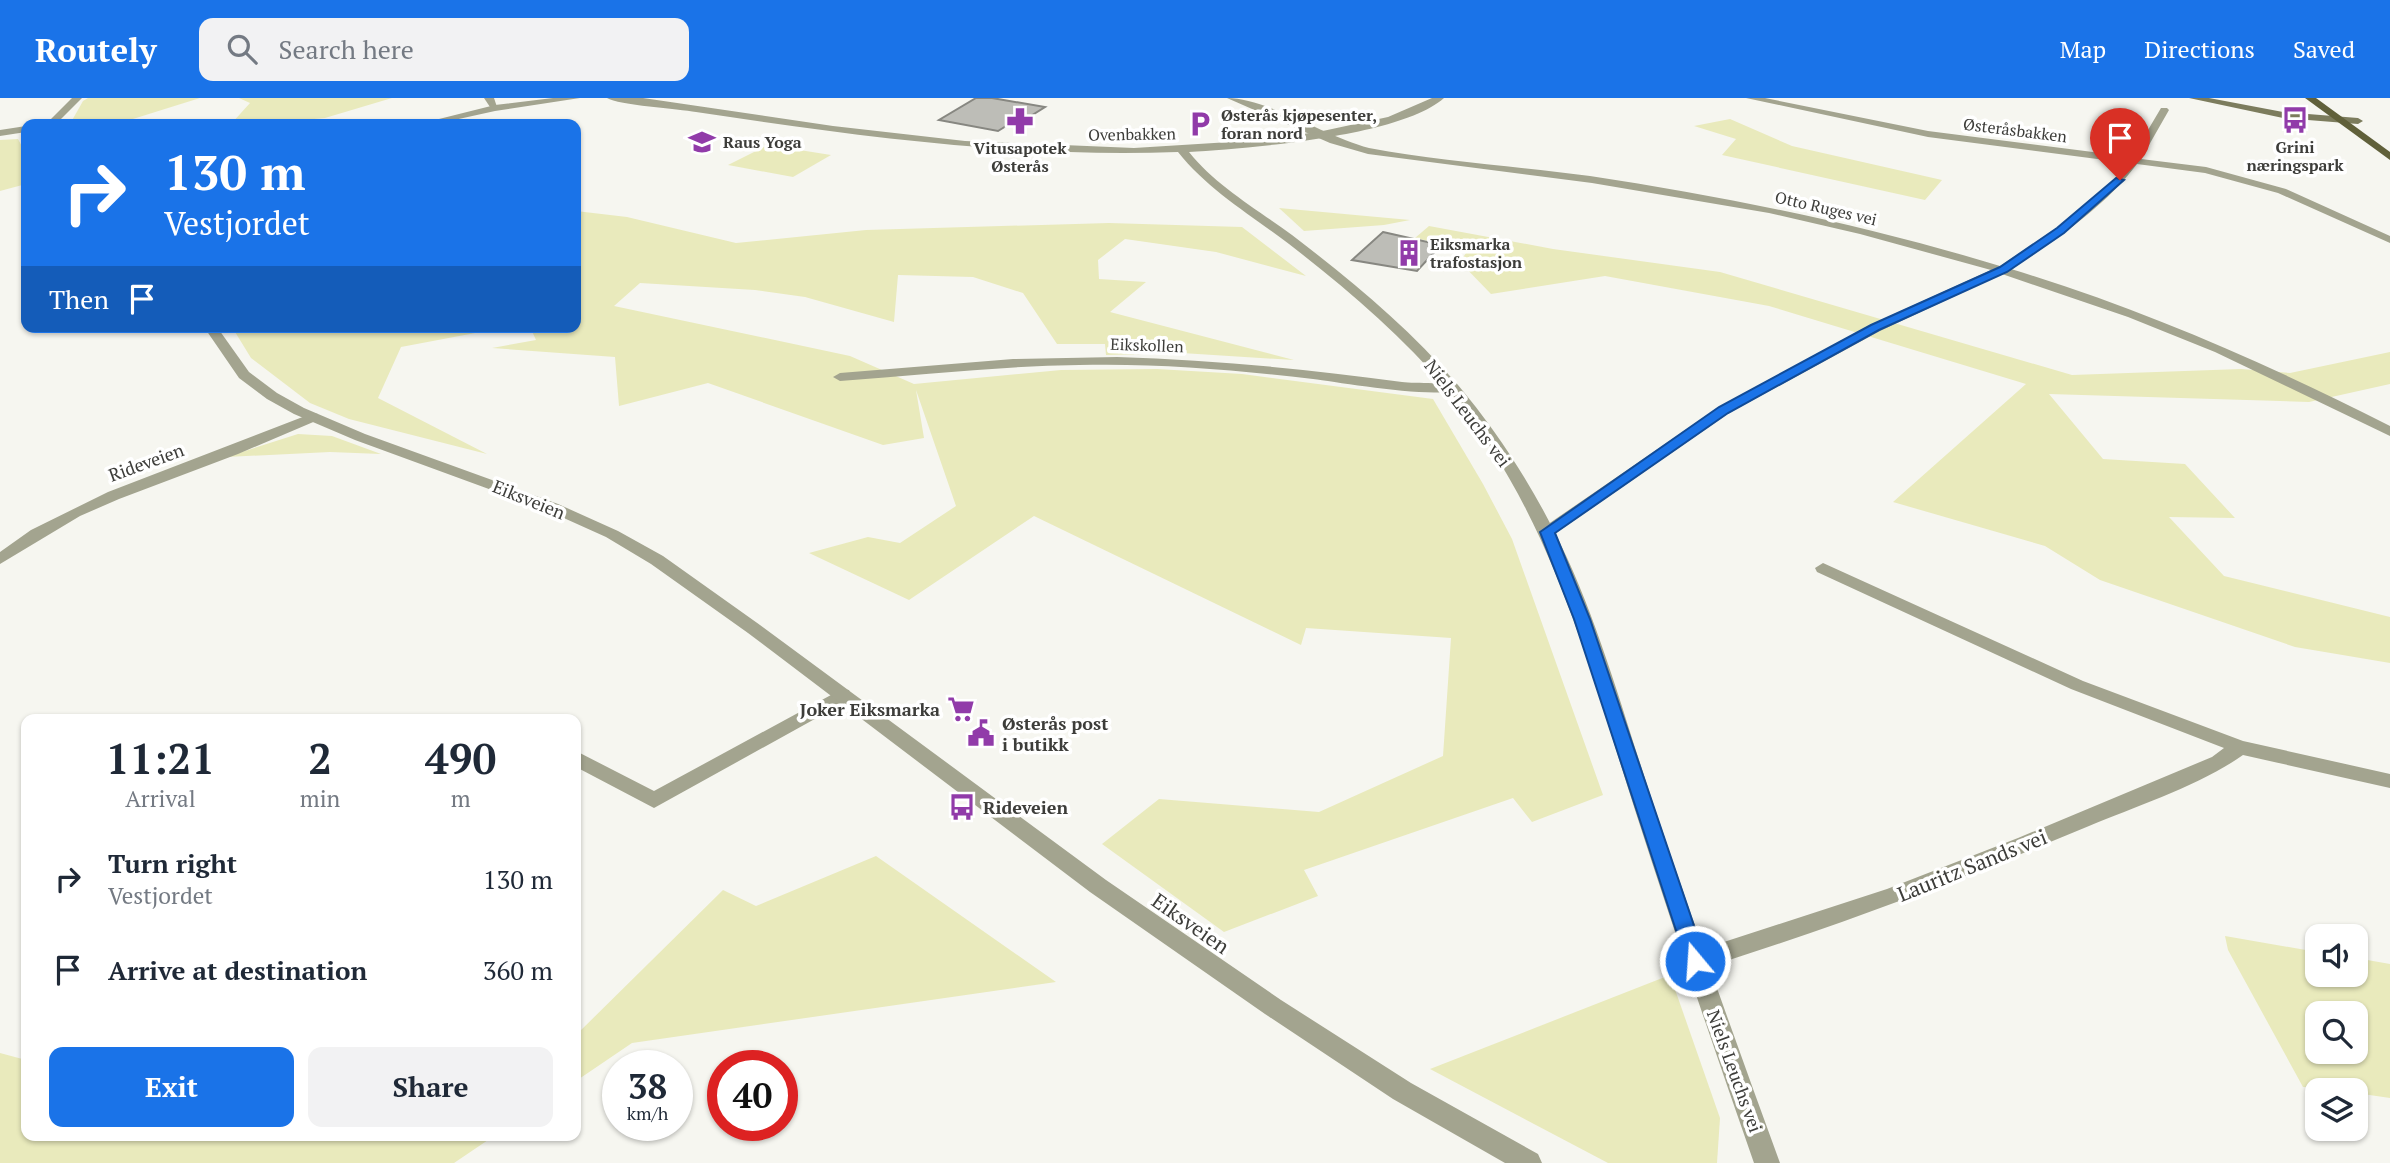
<!DOCTYPE html>
<html lang="en">
<head>
<meta charset="utf-8">
<style>
  body { margin:0; font-family:"PT Serif",serif; background:#f2f2f3; color:#1f2937; height:100vh; display:flex; flex-direction:column; font-size:26px; white-space:nowrap }
  * { box-sizing:border-box; margin:0 }
  p { font-size:23px; color:#747a83 }
  .icon { flex:none; width:38px; height:38px; fill:none; stroke:currentColor; stroke-width:2; stroke-linecap:round; stroke-linejoin:round }
  .map { position:relative; flex:1; overflow:hidden }
  .panel { position:absolute; left:21px; top:616px; width:560px; height:427px; display:flex; flex-direction:column; background:#fff; border-radius:14px; box-shadow:0 2px 5px #0004 }
  .panel>* { flex:none }
  .guide { position:absolute; left:21px; top:21px; width:560px; height:214px; border-radius:14px; box-shadow:0 2px 5px #0004; background:#1a73e8; color:#fff; overflow:hidden }
  .controls { position:absolute; left:2305px; top:826px; display:grid; gap:14px }
  .controls a { display:grid; place-items:center; width:63px; height:63px; border-radius:14px; background:#fff; box-shadow:0 2px 5px #0004; font-size:35px }
  .speed { position:absolute; left:602px; top:952px; display:flex; gap:14px; font-size:35px; font-weight:700; text-align:center }
  .speed>* { display:grid; place-content:center; width:91px; height:91px; border-radius:50%; background:#fff; box-shadow:0 2px 5px #0004; line-height:1 }
  .speed small { font-size:18px; font-weight:400 }
  .speed .limit { border:10px solid #d22; background:#fff; color:#111 }
  .pin { position:absolute; display:grid; place-items:center; width:60px; height:60px; color:#fff; margin:-72px -30px; border-radius:50% 50% 50% 0; rotate:-45deg; box-shadow:0 0 7px #0007 }
  .pin .icon { rotate:45deg }
  .me { position:absolute; width:77px; margin:-38px; rotate:342deg; stroke-linejoin:round; filter:drop-shadow(0 0 5px #0008) }
  .turn { display:flex; align-items:center; gap:24px; height:147px; padding:0 28px; font-size:32px }
  .turn .icon { width:91px; height:91px; stroke-width:2.5 }
  .turn b { display:block; font-size:49px; line-height:60px }
  .then { display:flex; align-items:center; height:66px; padding:0 28px; background:#0003; gap:14px; font-size:26px }
  .eta { display:flex; justify-content:space-evenly; align-items:center; height:119px; text-align:center }
  .eta b { font-size:42px; font-weight:800; line-height:49px }
  .action { display:flex; gap:14px; margin-top:auto; padding:14px 28px }
  .action a { flex:1; height:80px; border-radius:14px; background:#1a73e8; color:#fff; font-size:28px; font-weight:800; line-height:80px; text-align:center }
  .action a+a { background:#f2f2f3; color:#1f2937 }
  ul { padding:0; list-style:none }
  li { display:flex; align-items:center; gap:21px; height:91px; padding:0 28px }
  li div { flex:1 }
  li b { display:block; font-size:26px }
  li em { font-style:normal }
  header { display:flex; align-items:center; gap:42px; box-sizing:border-box; height:98px; padding:0 35px; background:#1a73e8; color:#fff }
  header strong { font-size:33px }
  nav { display:flex; gap:38px; margin-inline-start:auto; font-size:24px }
  .search { width:490px; height:63px; background:#f2f2f3; display:flex; align-items:center; gap:18px; box-sizing:border-box; padding:0 24px; border-radius:14px; color:#747a83; font-size:26px }
  .map>svg:first-child { display:block }
  .green { fill:#e9eabc; fill-rule:evenodd }
  .building { fill:#bdbdb7; stroke:#878781; stroke-width:2 }
  .lines { fill:none; stroke-linecap:round; stroke-linejoin:round }
  .minor { fill:#a3a48f; fill-rule:evenodd }
  .tertiary { fill:#a3a48f; fill-rule:evenodd }
  .secondary { fill:#7c7c5d; fill-rule:evenodd }
  .primary { fill:#60603a; fill-rule:evenodd }
  .route { fill:#1a73e8; stroke:#114b97; stroke-width:2 }
  .labels { text-anchor:middle; dominant-baseline:central; stroke-width:7; stroke-linejoin:round; paint-order:stroke }
  .far-poi-label { font-size:16px; font-weight:bold; fill:#3d3d3a; stroke:#fff; text-anchor:start }
  .far-street-label { font-size:16px; fill:#3d3d3a; stroke:#fff }
  .street-label { font-size:18px; fill:#3d3d3a; stroke:#fff }
  .poi-label { font-size:18px; font-weight:bold; fill:#3d3d3a; stroke:#fff; text-anchor:start }
  .near-street-label { font-size:21px; fill:#3d3d3a; stroke:#fff }
</style>
</head>
<body>
<header>
<strong>Routely</strong>
<div class="search"><svg class="icon" aria-label="search" viewBox="0 0 24 24"><circle cx="10" cy="10" r="6"/><path d="M15 15l6 6"/></svg>Search here</div>
<nav><a>Map</a><a>Directions</a><a>Saved</a></nav>
</header>
<div class="map">
<svg width="2390" height="1065" viewBox="0 0 2390 1065">
  <rect width="100%" height="100%" fill="#f6f6f0"/>
  <g class="green">
    <polygon points="88,0 200,0 117,26 70,26 83,3"/>
    <polygon points="239,0 392,0 325,20 262,26 231,26 250,5"/>
    <polygon points="1730,21 1792,48 1942,82 1925,102 1722,57 1736,41 1694,28"/>
    <polygon points="18,41 26,56 26,86 0,93 0,42"/>
    <polygon points="768,47 831,57 793,79 728,67"/>
    <polygon points="1279,110 1410,122 1384,127 1304,133"/>
    <polygon points="576,113 627,119 736,145 866,132 1109,125 1242,129 1306,178 1216,154 1125,141 1098,162 1099,181 1146,184 1110,214 1294,262 1182,255 1106,257 1105,246 1057,246 1023,195 973,179 898,177 894,224 805,199 755,192 640,185 614,208 850,258 914,286 1061,272 1157,271 1242,276 1433,301 1483,386 1512,441 1603,697 1532,724 1513,700 1304,772 1318,798 1224,834 1102,746 1159,701 1319,714 1443,658 1451,540 1306,530 1301,547 1034,418 909,502 809,455 868,439 900,445 956,408 916,292 924,340 883,347 708,285 619,308 615,259 492,250 536,242 530,229 576,229"/>
    <polygon points="1429,128 1553,151 1720,174 2072,277 2241,271 2290,275 2390,254 2390,286 2309,304 2049,296 2103,361 2185,366 2235,420 2169,419 2224,478 2390,519 2390,565 2295,549 2100,482 2045,448 1893,404 2026,286 1769,208 1605,178 1491,196 1460,164 1468,152 1415,140"/>
    <polygon points="232,229 507,229 401,249 378,300 487,356 349,321 310,305 251,260"/>
    <polygon points="298,336 332,338 381,356 330,354 226,359"/>
    <polygon points="876,758 1056,884 632,945 576,983 576,937 723,792 756,808"/>
    <path d="M2225,838L2317,854V877H2356V860L2390,866V1000L2356,995V992L2303,989L2228,852ZM2317,915H2356V954H2317Z"/>
    <polygon points="1670,877 1720,1020 1717,1065 1608,1065 1430,971"/>
    <polygon points="0,955 26,962 26,1038 494,1038 454,1065 0,1065"/>
  </g>
  <g class="building">
    <polygon points="976,0 992,0 1045,9 1018,26 1011,25 998,33 939,22"/>
    <polygon points="1383,134 1441,147 1417,173 1352,162"/>
  </g>
  <g class="lines">
    <g class="minor">
      <polygon points="484,0 494,0 498,12 492,12"/>
      <path d="M1227,0C1267,0 1326,39 1369,50C1442,64 1517,68 1590,78C1729,99 1866,127 2000,168C2045,138 2095,108 2128,65L1928,39L1746,0H1765L1928,33L2132,59L2161,10H2167L2169,12L2141,61L2206,69L2286,91L2390,138V145L2278,95L2205,75L2137,66C2104,110 2056,141 2011,171C2143,211 2268,266 2390,328V338L2215,254L2128,219L2002,176L1880,233L1729,315L1553,437H1541L1539,434L1541,431L1719,309L1870,227L1991,172L1860,136L1769,115L1592,85L1368,56L1330,45Z"/>
      <polygon points="26,28 26,34 0,38 0,32"/>
      <path d="M1117,259C1213,262 1307,271 1402,284C1415,286 1452,283 1460,290C1445,303 1338,284 1313,281C1236,272 1157,265 1079,267C999,268 920,277 840,283L833,279L840,275L1013,261Z"/>
      <polygon points="313,315 318,316 318,322 238,356 119,401 80,418 0,466 0,454 31,432 108,394"/>
      <path d="M1823,465L2083,583L2243,643L2390,676V690L2243,657C2201,687 2137,708 2089,728C1960,782 1829,831 1695,873L1687,870L1684,863L1687,856L1887,791L2018,740L2212,659L2224,650L2071,591L1817,474L1815,470Z"/>
      <polygon points="842,591 849,592 851,597 849,602 654,710 576,669 576,653 654,693"/>
    </g>
    <g class="tertiary">
      <polygon points="72,0 82,0 56,26 46,26"/>
      <polygon points="553,0 580,0 495,13 436,26 419,26 495,7"/>
      <path d="M607,0H643L833,28L965,43L1134,50L1246,43L1318,34L1388,19L1432,0H1444C1400,39 1249,50 1189,54C1215,87 1258,112 1292,137C1352,183 1408,229 1458,287C1495,331 1528,381 1554,433C1597,516 1625,622 1655,711C1695,830 1737,947 1780,1065H1754C1713,948 1673,830 1635,712C1588,565 1550,413 1448,292C1400,236 1347,191 1289,146C1252,118 1207,91 1178,54C1016,60 857,38 696,14C679,11 618,7 607,0Z"/>
      <polygon points="204,229 217,229 249,274 277,295 304,310 365,336 558,406 618,433 663,458 760,527 1106,782 1281,902 1411,985 1538,1056 1542,1065 1505,1065 1393,1001 1265,916 1090,794 748,535 651,466 606,439 546,412 355,342 294,316 267,301 239,280"/>
    </g>
    <polygon class="secondary" points="2189,0 2209,0 2283,14 2358,20 2363,23 2358,26 2283,20"/>
    <polygon class="primary" points="2305,0 2316,0 2390,54 2390,62"/>
  </g>
  <polygon class="route" points="2116,80 2124,82 2064,135 2007,174 1879,232 1728,315 1555,435 1590,521 1706,863 1703,869 1695,872 1688,869 1574,521 1540,434 1719,309 1871,227 2000,169 2057,130"/>
  <defs>
    <symbol id="bus-bare" viewBox="-9 -9 18 18"><path d="M-5-6H5V4H4V6H2V4H-2V6H-4V4H-5ZM-3.5-4V0h7V-4ZM-3.5 1.2v1.5H-2V1.2ZM2 1.2v1.5H3.5V1.2Z" fill="#913ba9" stroke="#fff" stroke-width="2.5" paint-order="stroke"/></symbol>
    <symbol id="pharmacy-bare" viewBox="-9 -9 18 18"><path d="M-2-6h4v4h4v4h-4v4h-4v-4h-4v-4h4Z" fill="#913ba9" stroke="#fff" stroke-width="2.5" paint-order="stroke"/></symbol>
    <symbol id="parking-bare" viewBox="-9 -9 18 18"><path d="M-3.5-5.5H1a3.5 3.5 0 0 1 0 7H-1V5.5H-3.5ZM-1-3.4V-.6H.8a1.4 1.4 0 0 0 0-2.8Z" fill="#913ba9" stroke="#fff" stroke-width="2.5" paint-order="stroke"/></symbol>
    <symbol id="school-bare" viewBox="-9 -9 18 18"><path d="M0-5L7-2L0 1L-7-2ZM-4 1L0 2.5L4 1V4Q0 6-4 4Z" fill="#913ba9" stroke="#fff" stroke-width="2.5" paint-order="stroke"/></symbol>
    <symbol id="building-bare" viewBox="-9 -9 18 18"><path d="M-4-6H4V6H1V3H-1V6H-4ZM-2.5-4.3h1.7v1.8h-1.7ZM.8-4.3h1.7v1.8H.8ZM-2.5-1h1.7V.8h-1.7ZM.8-1h1.7V.8H.8Z" fill="#913ba9" stroke="#fff" stroke-width="2.5" paint-order="stroke"/></symbol>
    <symbol id="supermarket-bare" viewBox="-9 -9 18 18"><path d="M-6-5.5h2.5l.6 2H6L4.5 2H-2.5L-4.4-4H-6ZM-1.5 3.2a1.3 1.3 0 1 0 .1 0ZM3 3.2a1.3 1.3 0 1 0 .1 0Z" fill="#913ba9" stroke="#fff" stroke-width="2.5" paint-order="stroke"/></symbol>
    <symbol id="civic-bare" viewBox="-9 -9 18 18"><path d="M-.6-6.5H3V-4.5H.6V-3L4-1V1h2V6H-6V1h2V-1L-.6-3ZM-1.2 2.5V6h2.4V2.5Z" fill="#913ba9" stroke="#fff" stroke-width="2.5" paint-order="stroke"/></symbol>
  </defs>
  <g fill-rule="evenodd">
    <use href="#bus-bare" x="2276" y="3" width="38" height="38"/>
    <use href="#pharmacy-bare" x="1001" y="4" width="38" height="38"/>
    <use href="#parking-bare" x="1181" y="7" width="38" height="38"/>
    <use href="#school-bare" x="683" y="25" width="38" height="38"/>
    <use href="#building-bare" x="1390" y="136" width="38" height="38"/>
    <use href="#supermarket-bare" x="942" y="592" width="38" height="38"/>
    <use href="#civic-bare" x="962" y="616" width="38" height="38"/>
    <use href="#bus-bare" x="943" y="690" width="38" height="38"/>
  </g>
  <g class="labels">
    <g class="far-poi-label">
      <text x="1221" y="17">Østerås kjøpesenter,<tspan x="1221" dy="18">foran nord</tspan></text>
      <text x="723" y="44">Raus Yoga</text>
      <text x="2295" y="49" text-anchor="middle">Grini<tspan x="2295" dy="18">næringspark</tspan></text>
      <text x="1020" y="50" text-anchor="middle">Vitusapotek<tspan x="1020" dy="18">Østerås</tspan></text>
      <text x="1430" y="146">Eiksmarka<tspan x="1430" dy="18">trafostasjon</tspan></text>
    </g>
    <g class="far-street-label">
      <text transform="translate(2015 32) rotate(7)">Østeråsbakken</text>
      <text transform="translate(1132 36) rotate(-1)">Ovenbakken</text>
      <text transform="translate(1826 110) rotate(13)">Otto Ruges vei</text>
      <text transform="translate(1147 247) rotate(2)">Eikskollen</text>
    </g>
    <g class="street-label">
      <text transform="translate(1468 315) rotate(53)">Niels Leuchs vei</text>
      <text transform="translate(146 364) rotate(-20)">Rideveien</text>
      <text transform="translate(529 401) rotate(22)">Eiksveien</text>
      <text transform="translate(1735 973) rotate(70)">Niels Leuchs vei</text>
    </g>
    <g class="poi-label">
      <text x="940" y="611" text-anchor="end">Joker Eiksmarka</text>
      <text x="1002" y="625">Østerås post<tspan x="1002" dy="21">i butikk</tspan></text>
      <text x="983" y="709">Rideveien</text>
    </g>
    <g class="near-street-label">
      <text transform="translate(1972 767) rotate(-22)">Lauritz Sands vei</text>
      <text transform="translate(1191 825) rotate(35)">Eiksveien</text>
    </g>
  </g>
</svg>
<div class="controls">
<a><svg class="icon" aria-label="sound" viewBox="0 0 24 24"><path d="M4 9h4l5-4v14l-5-4H4zM17 9q2 3 0 6"/></svg></a>
<a><svg class="icon" aria-label="search" viewBox="0 0 24 24"><circle cx="10" cy="10" r="6"/><path d="M15 15l6 6"/></svg></a>
<a><svg class="icon" aria-label="layers" viewBox="0 0 24 24"><path d="M12 4l9 5-9 5-9-5zM3 14l9 5 9-5"/></svg></a>
</div>
<div class="speed"><div>38<small>km/h</small></div><div class="limit">40</div></div>
<div class="pin" style="left:2120px;top:82px;background:#d93025"><svg class="icon" aria-label="arrive" viewBox="0 0 24 24"><path d="M6 21V4h12l-3 4 3 4H6"/></svg></div>
<svg class="me" style="left:1695px;top:863px" viewBox="-20 -20 40 40"><circle r="17" fill="#1a73e8" stroke="#fff" stroke-width="3"/><path d="M0-11L8 9 0 5-8 9z" fill="#fff"/></svg>
<div class="guide">
<div class="turn"><svg class="icon" aria-label="right" viewBox="0 0 24 24"><path d="M7 20v-9h11M14 6l5 5-5 5"/></svg><div><b>130 m</b>Vestjordet</div></div>
<div class="then">Then<svg class="icon" aria-label="arrive" viewBox="0 0 24 24"><path d="M6 21V4h12l-3 4 3 4H6"/></svg></div>
</div>
<section class="panel">
<div class="eta">
<div><b>11:21</b><p>Arrival</p></div>
<div><b>2</b><p>min</p></div>
<div><b>490</b><p>m</p></div>
</div>
<ul>
<li><svg class="icon" aria-label="right" viewBox="0 0 24 24"><path d="M7 20v-9h11M14 6l5 5-5 5"/></svg><div><b>Turn right</b><p>Vestjordet</p></div><em>130 m</em></li>
<li><svg class="icon" aria-label="arrive" viewBox="0 0 24 24"><path d="M6 21V4h12l-3 4 3 4H6"/></svg><div><b>Arrive at destination</b></div><em>360 m</em></li>
</ul>
<div class="action"><a>Exit</a><a>Share</a></div>
</section>
</div>
</body>
</html>
